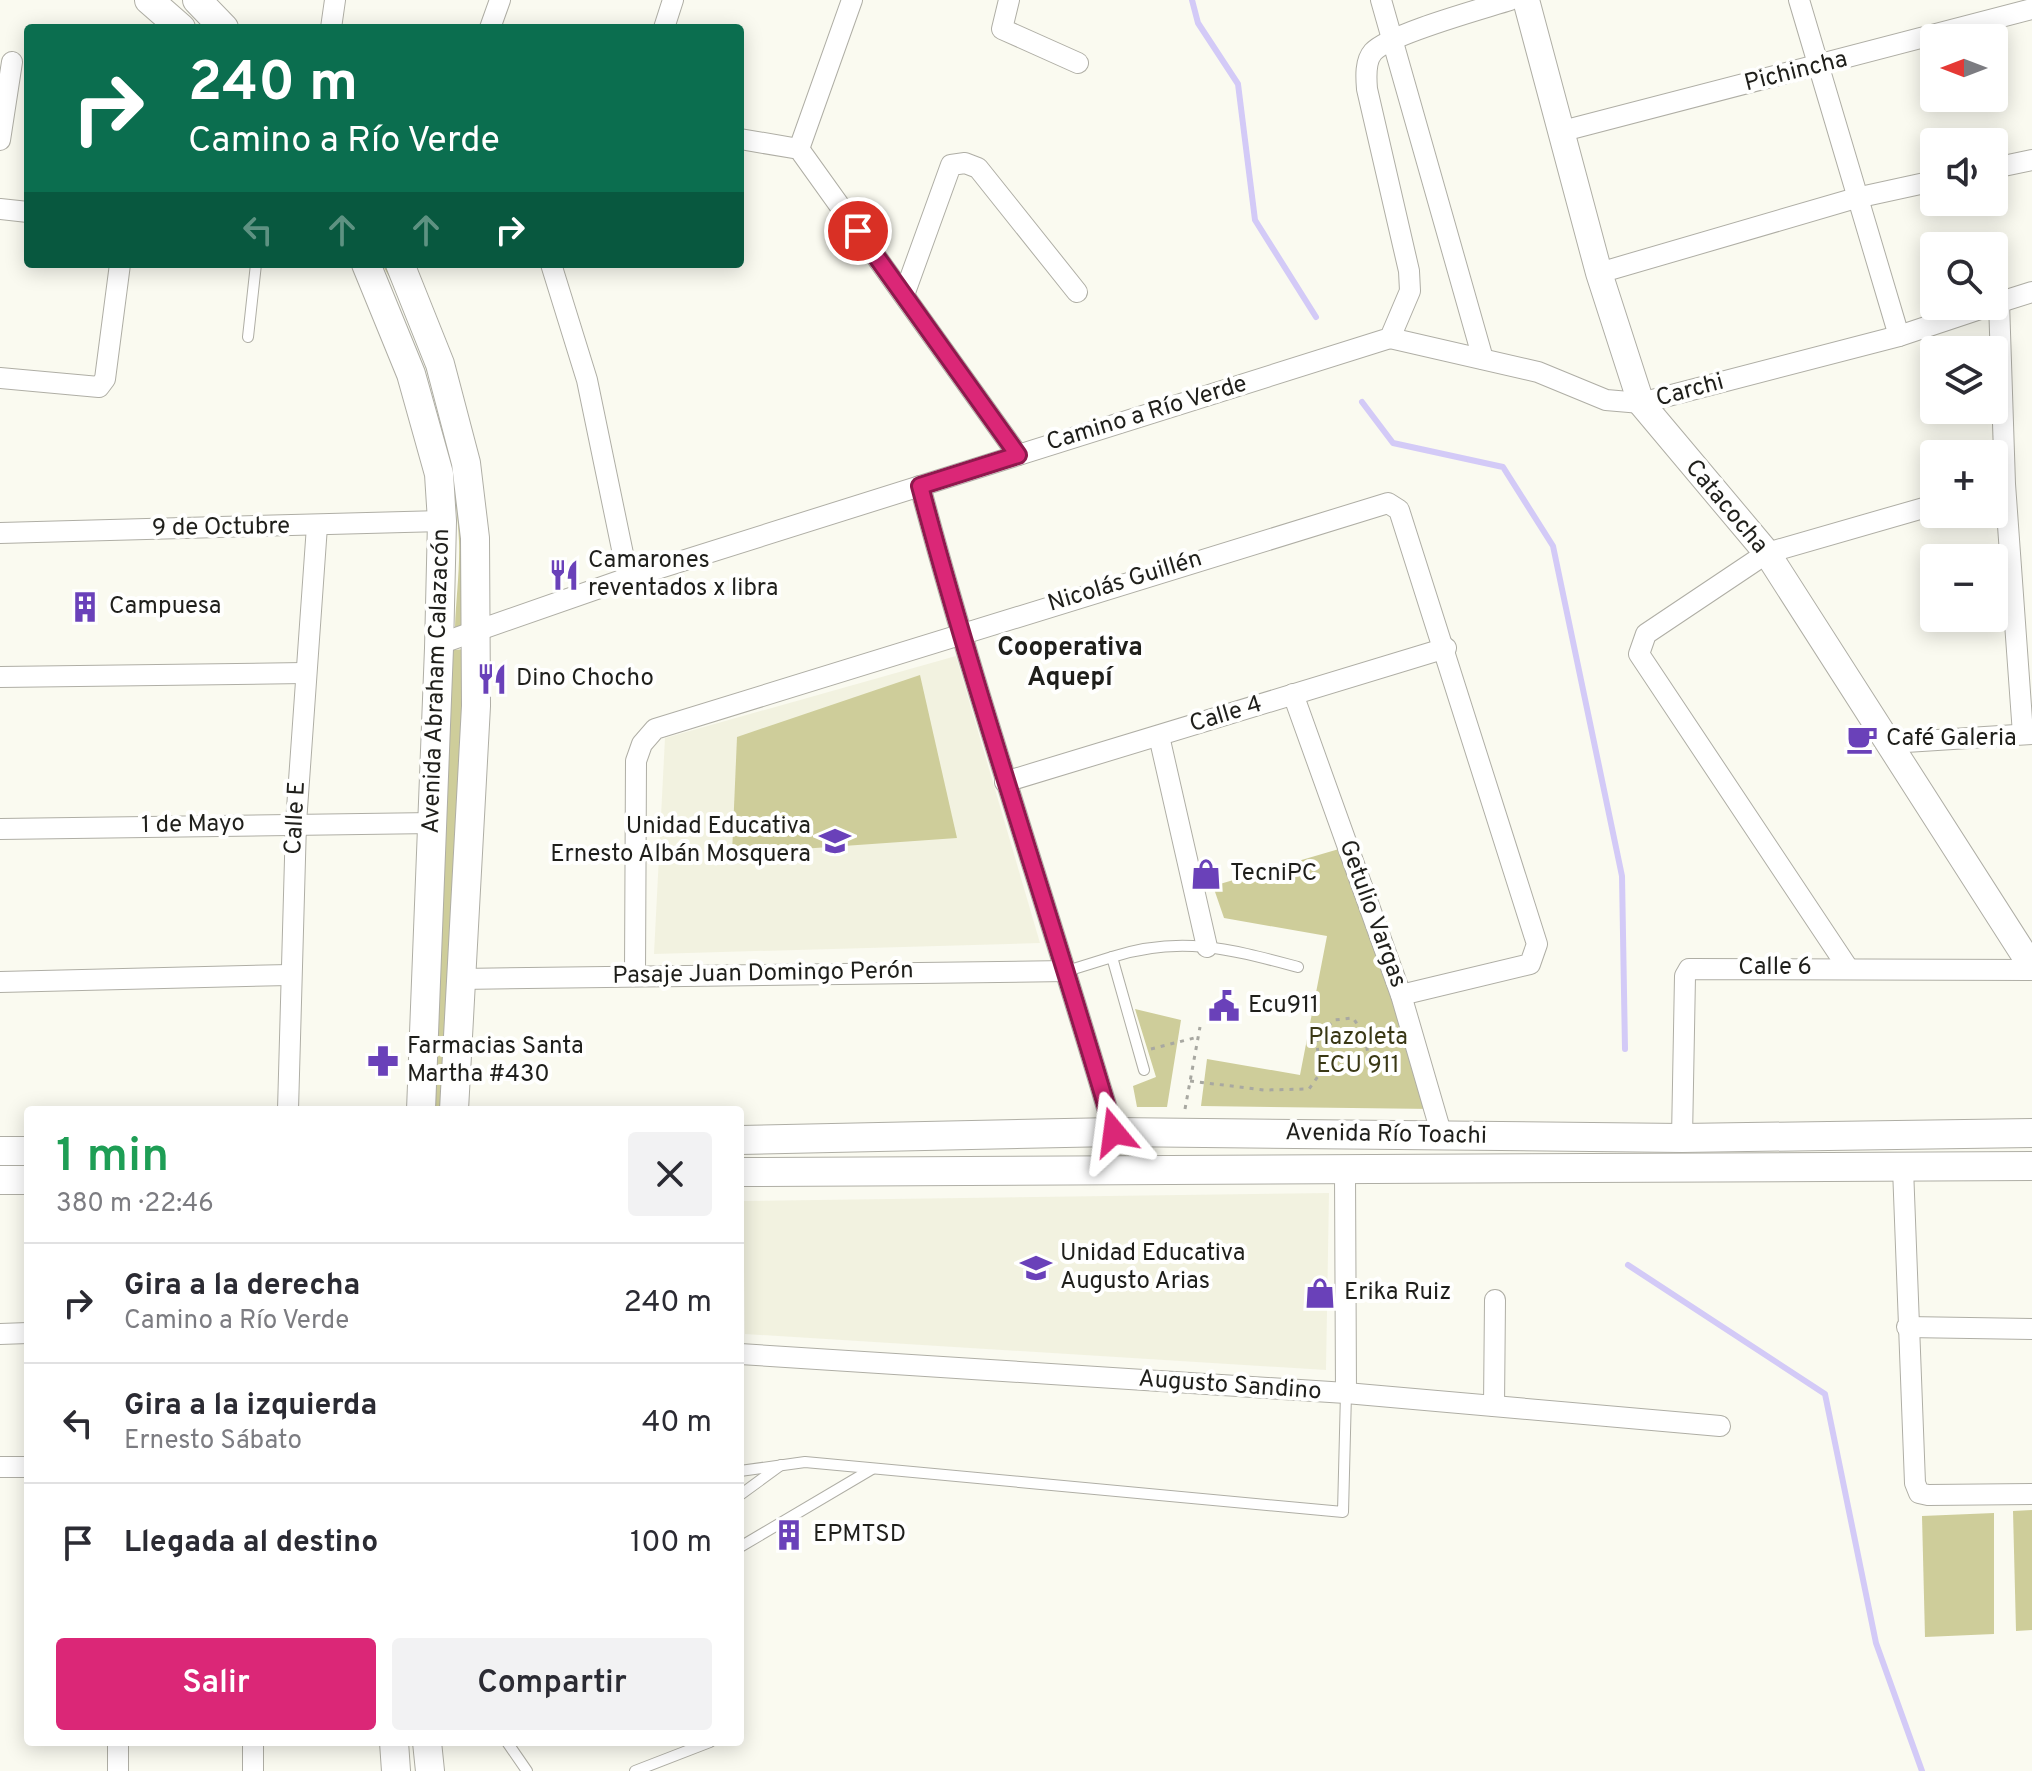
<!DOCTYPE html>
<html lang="es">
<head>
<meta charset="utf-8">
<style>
  body { margin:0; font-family:Overpass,sans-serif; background:#f2f2f3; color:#2b2b33; height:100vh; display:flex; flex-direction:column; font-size:30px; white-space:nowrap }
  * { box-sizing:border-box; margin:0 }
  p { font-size:26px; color:#7c7c81 }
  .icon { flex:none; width:44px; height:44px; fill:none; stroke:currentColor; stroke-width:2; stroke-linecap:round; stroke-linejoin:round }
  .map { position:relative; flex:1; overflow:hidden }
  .panel { position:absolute; left:24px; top:1106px; width:720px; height:640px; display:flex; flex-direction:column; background:#fff; border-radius:8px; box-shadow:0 4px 20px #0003 }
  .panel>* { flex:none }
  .top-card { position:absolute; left:24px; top:24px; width:720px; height:244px; border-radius:8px; box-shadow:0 4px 20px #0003; background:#0b6e4f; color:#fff; overflow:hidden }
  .needle { width:52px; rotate:270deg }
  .buttons { position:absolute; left:1920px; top:24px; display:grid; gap:16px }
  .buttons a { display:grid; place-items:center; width:88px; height:88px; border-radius:8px; background:#fff; box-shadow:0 4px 20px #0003; font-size:40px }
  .pin { position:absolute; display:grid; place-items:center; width:68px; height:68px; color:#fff; margin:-34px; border:4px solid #fff; border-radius:50%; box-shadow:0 2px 8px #0007 }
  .me { position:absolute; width:88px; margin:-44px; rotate:344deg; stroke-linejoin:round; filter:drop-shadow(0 0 6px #0008) }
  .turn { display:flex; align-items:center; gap:28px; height:168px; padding:0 32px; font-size:36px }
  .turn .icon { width:104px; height:104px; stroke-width:2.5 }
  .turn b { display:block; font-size:56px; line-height:68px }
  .lanes { display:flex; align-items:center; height:76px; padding:0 32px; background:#0003; justify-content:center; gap:40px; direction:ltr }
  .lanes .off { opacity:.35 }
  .round { display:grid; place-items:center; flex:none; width:84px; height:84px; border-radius:8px; background:#f2f2f3 }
  .overview { display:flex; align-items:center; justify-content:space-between; height:136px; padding:0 32px }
  h1 { font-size:48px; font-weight:600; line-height:60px; color:#1e9e55 }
  .button { display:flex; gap:16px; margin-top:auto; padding:16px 32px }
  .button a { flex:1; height:92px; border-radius:8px; background:#db2777; color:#fff; font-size:32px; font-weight:600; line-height:92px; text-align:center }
  .button a+a { background:#f2f2f3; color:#2b2b33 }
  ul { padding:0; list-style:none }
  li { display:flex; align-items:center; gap:24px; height:120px; padding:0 32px; border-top:2px solid #e1e1e2 }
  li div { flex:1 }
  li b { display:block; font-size:30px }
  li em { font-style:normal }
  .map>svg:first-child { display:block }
  .built { fill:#f2f2e0 }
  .green { fill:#cecd9a }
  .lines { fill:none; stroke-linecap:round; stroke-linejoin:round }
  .stream { stroke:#d3caf7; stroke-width:6 }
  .service-casing { stroke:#afaea5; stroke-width:12 }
  .minor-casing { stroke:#afaea5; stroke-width:22 }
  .tertiary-casing { stroke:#afaea5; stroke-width:28 }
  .secondary-casing { stroke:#afaea5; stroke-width:30 }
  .path { stroke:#a8a8a1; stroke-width:3; stroke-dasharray:4 6; stroke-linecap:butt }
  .service { stroke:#fff; stroke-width:10 }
  .minor { stroke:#fff; stroke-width:20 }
  .tertiary { stroke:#fff; stroke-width:26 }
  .secondary { stroke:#fff; stroke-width:28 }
  .route-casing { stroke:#8e194d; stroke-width:20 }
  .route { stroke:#db2777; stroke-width:14 }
  .labels { text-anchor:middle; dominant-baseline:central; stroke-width:8; stroke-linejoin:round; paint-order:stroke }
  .street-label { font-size:24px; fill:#1f1f1b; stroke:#fffffe }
  .poi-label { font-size:24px; fill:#1f1f1b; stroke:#fffffe; text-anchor:start }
  .park-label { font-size:24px; fill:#3a3815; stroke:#fffffe }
  .neighbourhood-label { font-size:26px; font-weight:bold; fill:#1f1f1b; stroke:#fffffe }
</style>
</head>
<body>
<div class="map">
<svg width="2032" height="1771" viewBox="0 0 2032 1771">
  <rect width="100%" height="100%" fill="#fafaf0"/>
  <g class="built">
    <polygon points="956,656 1040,943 654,954 665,738"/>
    <polygon points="1329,1193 1326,1370 745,1334 743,1201"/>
  </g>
  <g class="green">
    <path d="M382,264H396L463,465L468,625L455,627C456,599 460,569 459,541C455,458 424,336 382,264Z"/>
    <polygon points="465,649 444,1110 435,1110 453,650"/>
    <polygon points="920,675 957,838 732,854 737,737"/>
    <polygon points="1339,849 1434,1109 1201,1106 1207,1059 1300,1075 1327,936 1224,918 1213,886"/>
    <polygon points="1135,1009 1181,1020 1167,1107 1137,1107 1133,1086 1156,1077"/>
    <polygon points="2032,1510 2032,1630 2016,1631 2013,1511"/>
    <polygon points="1994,1513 1994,1634 1925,1637 1922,1516"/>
  </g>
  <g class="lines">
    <g class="stream">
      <polyline points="1192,0 1198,23 1238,84 1255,220 1316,317"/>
      <polyline points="1362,402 1393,443 1503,467 1553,546 1622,876 1625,1049"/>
      <polyline points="1628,1265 1825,1394 1876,1643 1922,1771"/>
    </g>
    <defs>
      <g id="service">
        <polyline points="248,337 256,264"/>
        <path d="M1112,957C1181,935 1230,949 1298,967"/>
        <polyline points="1067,971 1112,957 1144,1070"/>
        <polyline points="740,1471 805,1462 1343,1512 1346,1393"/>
        <polyline points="740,1495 781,1465"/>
        <polyline points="740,1547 872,1469"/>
        <polyline points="507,1742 527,1771"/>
        <polyline points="635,1771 710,1742"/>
      </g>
      <g id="minor">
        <polyline points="1009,0 1002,29 1078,63"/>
        <polyline points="1381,0 1483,359"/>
        <polyline points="1799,0 1899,336"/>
        <polyline points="331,28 335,0"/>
        <polyline points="490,28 500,0"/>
        <polyline points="664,28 673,0"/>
        <polyline points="1559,132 2032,9"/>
        <polyline points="740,139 799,149 1018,455"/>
        <polyline points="0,140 12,62"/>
        <polyline points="799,149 852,0"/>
        <polyline points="1994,168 2032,160"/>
        <polyline points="0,209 28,212"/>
        <polyline points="551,264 587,380 628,578"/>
        <polyline points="1599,273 1856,198 1934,181"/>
        <polyline points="904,295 951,165 965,163 978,168 1077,292"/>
        <polyline points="1999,302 2005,484 2023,734"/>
        <polyline points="1994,304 2032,292"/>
        <polyline points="1390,338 1538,372 1606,400 1641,403 1899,336 1989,306"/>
        <polyline points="0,378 99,387 105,379 120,264"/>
        <path d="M920,486C978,704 1051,916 1114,1132"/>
        <polyline points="0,533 442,521"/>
        <path d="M439,644L628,578L1390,338L1410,291L1409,271L1367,89C1366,77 1365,61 1373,52C1389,34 1482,9 1510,0"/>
        <polyline points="0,677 304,673"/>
        <polyline points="1293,694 1401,995 1442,1136"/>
        <polyline points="1159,736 1207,947"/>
        <polyline points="1890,743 2032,734"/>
        <polyline points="1005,782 1446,648"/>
        <polyline points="0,829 433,823"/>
        <polyline points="1848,968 1639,654 1646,634 1767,553 1934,505"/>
        <polyline points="635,974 636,761 642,744 655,729 1388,503 1399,510 1537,944 1530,964 1401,995"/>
        <polyline points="460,979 1067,971"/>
        <polyline points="0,982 289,975"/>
        <polyline points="288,1110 296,823 317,526"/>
        <polyline points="1682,1138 1685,976 1689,969 2032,970"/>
        <polyline points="1903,1168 1915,1483 1919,1493 1928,1495 2032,1494"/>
        <polyline points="1345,1172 1346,1393"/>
        <polyline points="1907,1327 2032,1329"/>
        <polyline points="0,1334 28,1333"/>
        <polyline points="740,1354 1346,1393 1720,1426"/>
        <polyline points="1494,1406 1495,1300"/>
        <polyline points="0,1467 28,1467"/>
        <polyline points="118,1771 118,1742"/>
        <polyline points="253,1771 253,1742"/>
      </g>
      <polyline id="tertiary" points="1526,0 1599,273 1641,403 1767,553 2032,967"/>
      <g id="secondary">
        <polyline points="149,0 181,28"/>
        <polyline points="197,0 224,28"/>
        <polyline points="366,264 411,374 439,474 442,521 439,648 421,1110"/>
        <polyline points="400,264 440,364 466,463 475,538 476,706 454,1110"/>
        <polyline points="740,1140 1114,1132 1682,1138 2032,1133"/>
        <polyline points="0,1151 28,1151"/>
        <polyline points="740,1172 2032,1166"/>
        <polyline points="0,1180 28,1180"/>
        <polyline points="394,1742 396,1771"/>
        <polyline points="427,1742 430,1771"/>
      </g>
    </defs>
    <use href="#service" class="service-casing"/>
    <use href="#minor" class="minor-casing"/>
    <use href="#tertiary" class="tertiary-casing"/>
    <use href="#secondary" class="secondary-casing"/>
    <g class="path">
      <polyline points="1151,1049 1198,1037"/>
      <polyline points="1190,1081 1264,1090 1309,1089 1319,1075 1317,1039 1334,1020 1353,1018 1364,1034 1372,1073"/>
      <polyline points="1185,1109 1200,1027"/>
    </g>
    <use href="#service" class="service"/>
    <use href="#minor" class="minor"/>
    <use href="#tertiary" class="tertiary"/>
    <use href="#secondary" class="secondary"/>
  </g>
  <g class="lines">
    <defs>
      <path id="route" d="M858,231L1018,455L920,486C978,704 1051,916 1114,1132"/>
    </defs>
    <use href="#route" class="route-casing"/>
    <use href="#route" class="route"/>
  </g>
  <defs>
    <symbol id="restaurant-bare" viewBox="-9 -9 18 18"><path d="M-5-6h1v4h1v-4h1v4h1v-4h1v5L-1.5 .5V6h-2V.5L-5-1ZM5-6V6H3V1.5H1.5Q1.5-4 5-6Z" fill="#6a41b9" stroke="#fffffe" stroke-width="2.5" paint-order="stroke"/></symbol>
    <symbol id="building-bare" viewBox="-9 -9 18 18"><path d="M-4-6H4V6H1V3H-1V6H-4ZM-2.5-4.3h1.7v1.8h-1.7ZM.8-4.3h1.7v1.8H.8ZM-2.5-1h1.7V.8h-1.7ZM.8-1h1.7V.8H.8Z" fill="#6a41b9" stroke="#fffffe" stroke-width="2.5" paint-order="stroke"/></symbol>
    <symbol id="cafe-bare" viewBox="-9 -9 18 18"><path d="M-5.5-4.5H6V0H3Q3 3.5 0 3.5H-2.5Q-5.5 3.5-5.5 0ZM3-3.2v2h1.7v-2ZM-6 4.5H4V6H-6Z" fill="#6a41b9" stroke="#fffffe" stroke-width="2.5" paint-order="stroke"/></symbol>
    <symbol id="school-bare" viewBox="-9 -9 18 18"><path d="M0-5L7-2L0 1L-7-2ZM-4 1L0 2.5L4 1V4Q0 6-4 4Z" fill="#6a41b9" stroke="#fffffe" stroke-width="2.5" paint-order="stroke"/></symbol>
    <symbol id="shop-bare" viewBox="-9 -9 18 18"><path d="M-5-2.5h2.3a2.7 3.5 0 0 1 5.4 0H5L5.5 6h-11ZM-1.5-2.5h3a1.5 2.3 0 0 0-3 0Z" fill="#6a41b9" stroke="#fffffe" stroke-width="2.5" paint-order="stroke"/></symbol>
    <symbol id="civic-bare" viewBox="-9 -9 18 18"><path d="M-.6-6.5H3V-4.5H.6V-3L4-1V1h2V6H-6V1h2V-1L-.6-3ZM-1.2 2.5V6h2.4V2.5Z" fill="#6a41b9" stroke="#fffffe" stroke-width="2.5" paint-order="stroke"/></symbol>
    <symbol id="pharmacy-bare" viewBox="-9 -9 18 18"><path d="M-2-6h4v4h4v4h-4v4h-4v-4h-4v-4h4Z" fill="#6a41b9" stroke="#fffffe" stroke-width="2.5" paint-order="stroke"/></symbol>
  </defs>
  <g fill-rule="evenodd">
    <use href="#restaurant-bare" x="542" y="553" width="44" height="44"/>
    <use href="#building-bare" x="63" y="585" width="44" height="44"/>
    <use href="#restaurant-bare" x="470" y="657" width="44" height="44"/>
    <use href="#cafe-bare" x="1840" y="717" width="44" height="44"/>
    <use href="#school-bare" x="813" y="819" width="44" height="44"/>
    <use href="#shop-bare" x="1184" y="852" width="44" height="44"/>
    <use href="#civic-bare" x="1202" y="984" width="44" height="44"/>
    <use href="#pharmacy-bare" x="361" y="1039" width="44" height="44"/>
    <use href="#school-bare" x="1014" y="1246" width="44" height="44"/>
    <use href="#shop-bare" x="1298" y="1271" width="44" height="44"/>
    <use href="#building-bare" x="767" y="1513" width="44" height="44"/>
  </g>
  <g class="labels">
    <g class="street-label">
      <text transform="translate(1796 72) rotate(-14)">Pichincha</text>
      <text transform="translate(1690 391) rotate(-15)">Carchi</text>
      <text transform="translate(1147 414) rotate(-17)">Camino a Río Verde</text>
      <text transform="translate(1726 507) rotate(50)">Catacocha</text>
      <text transform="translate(221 528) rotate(-1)">9 de Octubre</text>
      <text transform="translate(1125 582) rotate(-17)">Nicolás Guillén</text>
      <text transform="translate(437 681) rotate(-88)">Avenida Abraham Calazacón</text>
      <text transform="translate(1226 715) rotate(-17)">Calle 4</text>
      <text transform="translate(296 818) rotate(-87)">Calle E</text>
      <text transform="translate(193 825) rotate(-1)">1 de Mayo</text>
      <text transform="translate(1372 914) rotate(70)">Getulio Vargas</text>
      <text x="1775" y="968">Calle 6</text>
      <text transform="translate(763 974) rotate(-1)">Pasaje Juan Domingo Perón</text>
      <text transform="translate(1386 1135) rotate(1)">Avenida Río Toachi</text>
      <text transform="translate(1230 1386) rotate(4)">Augusto Sandino</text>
    </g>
    <g class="poi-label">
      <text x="588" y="561">Camarones<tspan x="588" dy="28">reventados x libra</tspan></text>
      <text x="109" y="607">Campuesa</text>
      <text x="516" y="679">Dino Chocho</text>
      <text x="1886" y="739">Café Galeria</text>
      <text x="811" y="827" text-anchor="end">Unidad Educativa<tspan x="811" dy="28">Ernesto Albán Mosquera</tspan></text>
      <text x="1230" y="874">TecniPC</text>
      <text x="1248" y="1006">Ecu911</text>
      <text x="407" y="1047">Farmacias Santa<tspan x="407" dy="28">Martha #430</tspan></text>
      <text x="1060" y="1254">Unidad Educativa<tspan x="1060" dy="28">Augusto Arias</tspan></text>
      <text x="1344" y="1293">Erika Ruiz</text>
      <text x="813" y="1535">EPMTSD</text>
    </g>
    <g class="park-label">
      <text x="1358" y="1038">Plazoleta<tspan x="1358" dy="28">ECU 911</tspan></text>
    </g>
    <g class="neighbourhood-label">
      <text x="1070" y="648">Cooperativa<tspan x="1070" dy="30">Aquepí</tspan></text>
    </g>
  </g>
</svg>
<div class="buttons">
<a><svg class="needle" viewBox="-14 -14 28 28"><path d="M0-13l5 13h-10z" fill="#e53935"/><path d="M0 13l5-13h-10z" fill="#7c7c81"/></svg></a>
<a><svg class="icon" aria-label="sound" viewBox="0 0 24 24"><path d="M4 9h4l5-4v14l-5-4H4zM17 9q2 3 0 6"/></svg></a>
<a><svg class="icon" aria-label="search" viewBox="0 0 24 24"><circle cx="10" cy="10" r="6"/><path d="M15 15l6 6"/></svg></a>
<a><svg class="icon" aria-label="layers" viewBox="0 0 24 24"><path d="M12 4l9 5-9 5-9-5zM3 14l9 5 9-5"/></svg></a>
<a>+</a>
<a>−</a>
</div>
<div class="pin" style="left:858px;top:231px;background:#d93025"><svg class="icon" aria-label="arrive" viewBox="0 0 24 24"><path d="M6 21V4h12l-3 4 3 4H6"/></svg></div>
<svg class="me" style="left:1114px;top:1132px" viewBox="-20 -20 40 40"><path d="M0-17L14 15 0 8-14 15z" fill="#db2777" stroke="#fff" stroke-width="4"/></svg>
<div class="top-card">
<div class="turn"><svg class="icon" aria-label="right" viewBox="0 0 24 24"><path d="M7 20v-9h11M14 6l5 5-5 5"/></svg><div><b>240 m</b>Camino a Río Verde</div></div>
<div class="lanes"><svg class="icon off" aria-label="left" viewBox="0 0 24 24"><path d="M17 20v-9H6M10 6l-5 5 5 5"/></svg><svg class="icon off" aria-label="ahead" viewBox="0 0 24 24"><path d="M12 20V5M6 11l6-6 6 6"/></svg><svg class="icon off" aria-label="ahead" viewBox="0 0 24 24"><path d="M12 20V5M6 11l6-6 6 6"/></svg><svg class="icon" aria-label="right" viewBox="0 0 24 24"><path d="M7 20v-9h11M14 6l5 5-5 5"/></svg></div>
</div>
<section class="panel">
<div class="overview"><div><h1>1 min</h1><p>380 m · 22:46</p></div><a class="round"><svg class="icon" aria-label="close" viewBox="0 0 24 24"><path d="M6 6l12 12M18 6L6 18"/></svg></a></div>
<ul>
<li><svg class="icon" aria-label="right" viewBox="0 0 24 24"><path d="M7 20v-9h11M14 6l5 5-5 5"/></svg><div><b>Gira a la derecha</b><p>Camino a Río Verde</p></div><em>240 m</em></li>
<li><svg class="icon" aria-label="left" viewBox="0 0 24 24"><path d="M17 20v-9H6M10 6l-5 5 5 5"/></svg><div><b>Gira a la izquierda</b><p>Ernesto Sábato</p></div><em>40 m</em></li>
<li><svg class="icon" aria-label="arrive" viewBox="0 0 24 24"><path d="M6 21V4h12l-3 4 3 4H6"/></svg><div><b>Llegada al destino</b></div><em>100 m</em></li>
</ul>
<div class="button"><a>Salir</a><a>Compartir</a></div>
</section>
</div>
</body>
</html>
